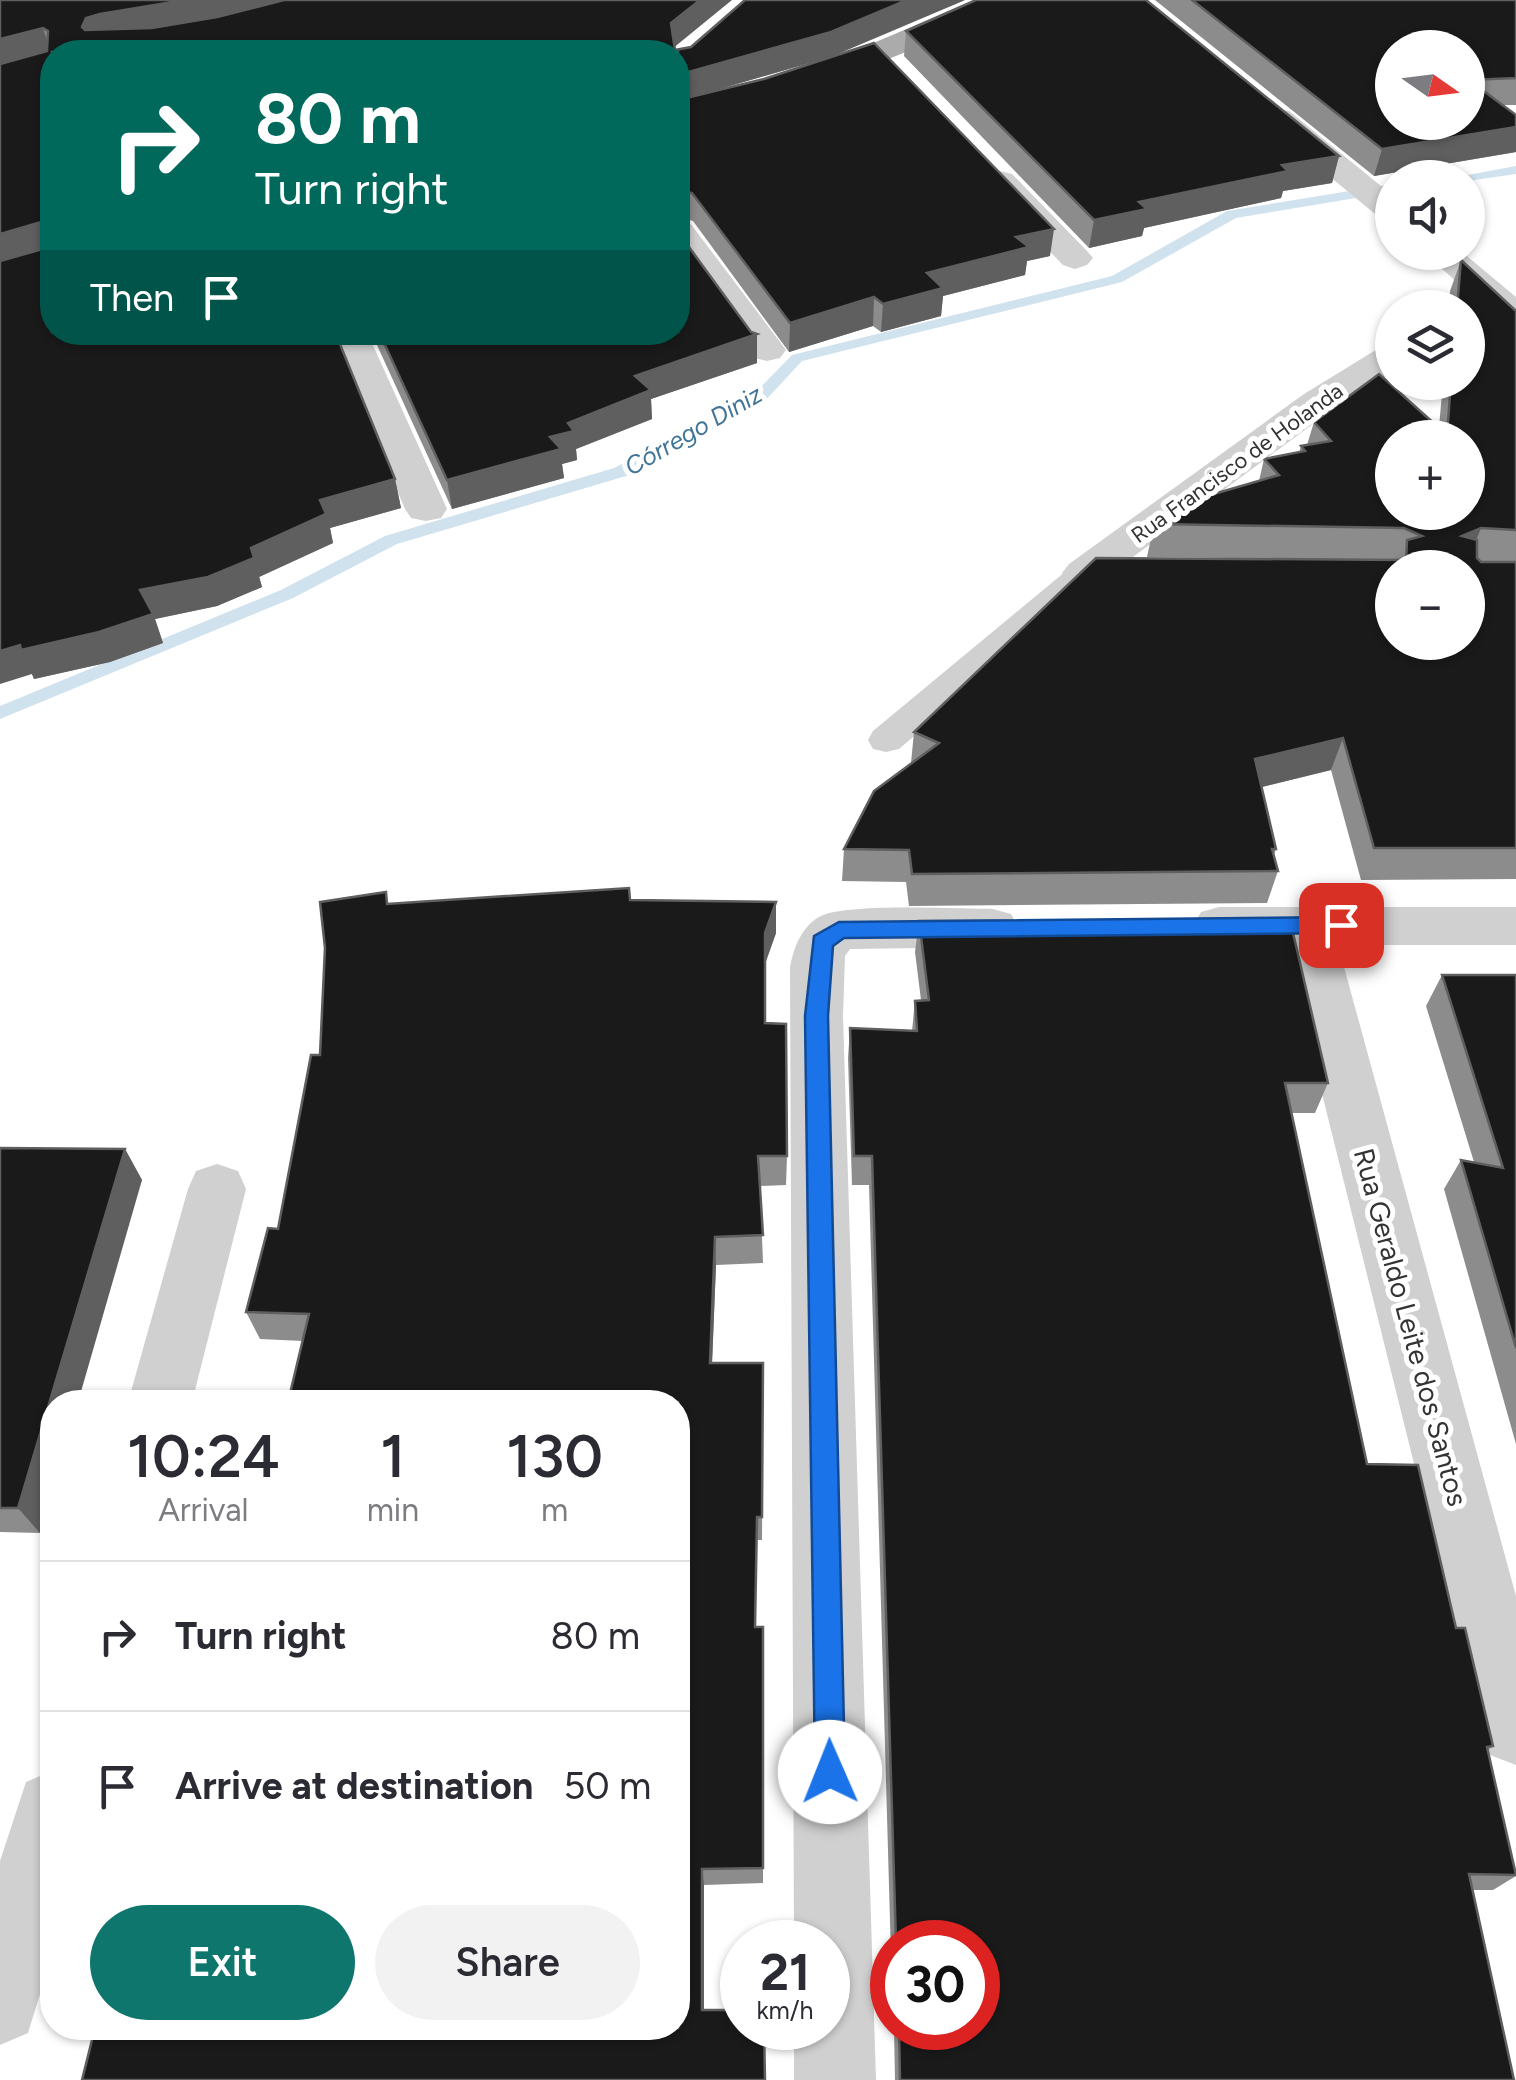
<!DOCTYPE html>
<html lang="en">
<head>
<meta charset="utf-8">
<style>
  body { margin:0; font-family:Figtree,sans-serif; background:#f2f2f3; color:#2b2b33; height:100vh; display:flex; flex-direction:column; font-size:38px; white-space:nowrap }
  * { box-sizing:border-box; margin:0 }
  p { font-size:32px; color:#7c7c81 }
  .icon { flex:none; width:55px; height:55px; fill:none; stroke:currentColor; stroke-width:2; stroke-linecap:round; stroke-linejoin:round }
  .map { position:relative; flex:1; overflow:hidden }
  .sheet { position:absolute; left:40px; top:1390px; width:650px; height:650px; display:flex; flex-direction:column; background:#fff; border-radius:40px; box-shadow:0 2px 8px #0004 }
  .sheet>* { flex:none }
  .top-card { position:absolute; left:40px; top:40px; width:650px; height:305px; border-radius:40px; box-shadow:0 2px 8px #0004; background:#00695c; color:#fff; overflow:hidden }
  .needle { width:65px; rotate:104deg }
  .controls { position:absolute; left:1375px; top:30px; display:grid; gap:20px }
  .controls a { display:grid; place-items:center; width:110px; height:110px; border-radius:50%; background:#fff; box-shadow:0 2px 8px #0004; font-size:50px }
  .speed { position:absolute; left:720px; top:1920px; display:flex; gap:20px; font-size:50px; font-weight:700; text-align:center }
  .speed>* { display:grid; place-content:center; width:130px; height:130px; border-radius:50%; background:#fff; box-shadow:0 2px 8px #0004; line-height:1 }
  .speed small { font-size:25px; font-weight:400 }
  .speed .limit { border:15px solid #d22; background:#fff; color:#111 }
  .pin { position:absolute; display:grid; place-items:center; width:85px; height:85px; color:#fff; margin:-42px; border-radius:20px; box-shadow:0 5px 15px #0006 }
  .me { position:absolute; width:110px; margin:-55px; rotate:359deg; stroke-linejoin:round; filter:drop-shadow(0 0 8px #0008) }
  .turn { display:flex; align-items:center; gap:35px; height:210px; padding:0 50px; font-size:45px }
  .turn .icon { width:130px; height:130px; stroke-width:2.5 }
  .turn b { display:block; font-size:70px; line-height:85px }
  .then { display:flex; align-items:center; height:95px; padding:0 50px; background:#0003; gap:20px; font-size:38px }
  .eta { display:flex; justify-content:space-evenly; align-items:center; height:170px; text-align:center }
  .eta b { font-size:60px; font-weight:600; line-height:70px }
  .cta { display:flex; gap:20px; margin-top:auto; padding:20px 50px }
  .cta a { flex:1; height:115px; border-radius:60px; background:#0f766e; color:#fff; font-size:40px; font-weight:600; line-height:115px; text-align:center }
  .cta a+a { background:#f2f2f3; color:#2b2b33 }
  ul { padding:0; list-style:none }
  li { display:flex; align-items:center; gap:30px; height:150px; padding:0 50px; border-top:2px solid #e1e1e2 }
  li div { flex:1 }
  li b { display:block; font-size:38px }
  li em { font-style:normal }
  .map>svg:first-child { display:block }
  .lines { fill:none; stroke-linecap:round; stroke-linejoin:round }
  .stream { fill:#cfe2ee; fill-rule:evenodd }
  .lane { fill:#d0d0d0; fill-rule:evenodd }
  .street { fill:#d0d0d0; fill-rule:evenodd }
  .primary { fill:#ababab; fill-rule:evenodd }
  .wall { fill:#8c8c8c; fill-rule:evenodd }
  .shaded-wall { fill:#5f5f5f }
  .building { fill:#1a1a1a; stroke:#5f5f5f; stroke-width:2.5; fill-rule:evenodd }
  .route { fill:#1a73e8; stroke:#114b97; stroke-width:2.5 }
  .labels { text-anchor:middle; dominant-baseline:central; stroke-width:10; stroke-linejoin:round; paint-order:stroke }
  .far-street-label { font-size:22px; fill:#333; stroke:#fff }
  .far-water-label { font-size:25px; font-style:italic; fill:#3f7597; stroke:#fff }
  .street-label { font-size:28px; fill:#333; stroke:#fff }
</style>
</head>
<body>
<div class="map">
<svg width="1516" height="2080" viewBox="0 0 1516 2080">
  <rect width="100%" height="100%" fill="#fff"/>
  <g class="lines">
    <g class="stream">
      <polygon points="1516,166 1516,174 1468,181 1468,178 1452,178"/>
      <polygon points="1392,184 1392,192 1236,218 1122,282 802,361 763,403 626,476 397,544 293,598 0,719 0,706 281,590 385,536 614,468 751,397 792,355 1112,276 1227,211"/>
    </g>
    <polygon class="lane" points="1084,563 1096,566 1101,573 1096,580 899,749 886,752 873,749 868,740 873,731 1072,566"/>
    <g class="street">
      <polygon points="1278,109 1289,111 1392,195 1392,221 1380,218 1267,125 1262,118 1267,111"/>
      <polygon points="1000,171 1012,174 1087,251 1093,258 1087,265 1075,269 1063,265 988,188 983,181 988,174"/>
      <polygon points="678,220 690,223 780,342 786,350 780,358 767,361 754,358 678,253"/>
      <polygon points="1423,252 1462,252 1516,297 1516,326 1503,323"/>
      <polygon points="330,332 367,332 447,509 441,518 426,521 411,518 405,509"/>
      <polygon points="1392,345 1392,372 1332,410 1099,582 1084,586 1069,582 1062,573 1069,564 1304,394 1379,348"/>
      <polygon points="1219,907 1516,907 1516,945 1338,945 1516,1596 1516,1765 1490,1755 1480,1729 1285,945 1219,945 1201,940 1193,926 1201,912"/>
      <path d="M993,909L1011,914L1019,928L1011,942L993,947L850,949L845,956L843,1016L876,2080H794V2028H828V1942H794L790,968C793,949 802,925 821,916C849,903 956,909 993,909Z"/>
      <polygon points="217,1164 238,1171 246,1189 192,1402 128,1402 188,1189 196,1171"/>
      <polygon points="52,1771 52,1955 28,2033 0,2045 0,1861 26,1782"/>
    </g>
    <path class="primary" d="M975,0H1012L1008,6C903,58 793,98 678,123V105L831,61Z"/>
  </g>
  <g class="wall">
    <path d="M0,0L674,47L675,50L965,0L831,57L1050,256L1027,261L1025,275L943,296L941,316L881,332L873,326L789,352L693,221L678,217V52H52L395,479L401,508L330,528L333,543L259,577L262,587L217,606L155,619L163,643L110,662L34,679L32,674ZM827,58L764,79L706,93Z"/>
    <polygon points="1155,0 1516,0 1516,105 1502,105 1516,115 1516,152 1374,176"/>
    <polygon points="906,31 1339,156 1332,183 1283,191 1281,198 1144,228 1142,236 1089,248 904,56"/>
    <polygon points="1461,260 1516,311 1516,879 1361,880 1331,770 1262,787 1276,849 1274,855 1278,871 1267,903 909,906 906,882 842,881 844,849 911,763 914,732 1389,560 1147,557 1154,524 1259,481 1264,459 1299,453 1301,446 1307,445 1314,422 1439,427 1443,382 1468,382 1468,308 1449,308 1450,291"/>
    <polygon points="371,332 678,332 757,363 651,399 652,419 576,449 577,460 562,464 564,478 452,509"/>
    <polygon points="630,900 776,902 776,933 765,964 765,1023 787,1156 786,1185 760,1186 763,1263 716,1265 712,1363 763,1363 762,1540 757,1540 755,1627 763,1627 763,1883 704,1885 704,2010 678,2028 303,1341 260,1339 246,1312 278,1229 320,1055 389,904"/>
    <polygon points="919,921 1328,1083 1315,1113 1292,1113 1367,1464 1456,1628 1493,1746 1487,1751 1516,1876 1493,1890 1473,1890 1514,2080 895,2080 894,2028 978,2028 978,1942 892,1942 892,1991 869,1185 852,1185 848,1058 850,1028 912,1031 915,1001 921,1000 915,952"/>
    <polygon points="1442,975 1516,975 1516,1444 1444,1189 1461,1160 1474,1162 1426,1006"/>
    <polygon points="0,1148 125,1149 142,1180 52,1402 52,1490 40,1533 0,1532"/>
  </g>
  <g class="shaded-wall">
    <polygon points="185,0 290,0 89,52 82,27 86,18 100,14"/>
    <polygon points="700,0 732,0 672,49 671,23"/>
    <polygon points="907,0 965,0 830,57 678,101 678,75"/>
    <polygon points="43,28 51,53 0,67 0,39"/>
    <polygon points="1516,127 1516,152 1374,176 1382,149"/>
    <polygon points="1339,156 1332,183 1283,191 1281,198 1144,228 1142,236 1089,248 1094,220 1139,202 1282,165"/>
    <polygon points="45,221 52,249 0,265 0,234"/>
    <polygon points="1054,229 1050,256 1027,261 1025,275 943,296 941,316 881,332 883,304 927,273 1016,237"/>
    <polygon points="874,297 873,326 789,352 790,323"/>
    <polygon points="757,334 757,363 651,399 652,419 576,449 577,460 562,464 564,478 452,509 447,480 550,437 635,376"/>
    <polygon points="395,479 401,508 330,528 333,543 259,577 251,548 320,500"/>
    <polygon points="1481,528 1468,560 1462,536"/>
    <polygon points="254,558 262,587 217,606 155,619 163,643 110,662 34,679 32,674 0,684 0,651 140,590"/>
    <polygon points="1343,738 1331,770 1245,791 1255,759"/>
    <polygon points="776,902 776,933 765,964 765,933"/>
    <polygon points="125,1149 142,1180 78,1402 52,1402 52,1490 40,1533 18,1508"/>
    <polygon points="715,1237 716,1265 711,1390 710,1363"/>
    <polygon points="702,1869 704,1885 704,2021 702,2010"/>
  </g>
  <g class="building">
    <polygon points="0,0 185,0 100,14 86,18 82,27 85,30 152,28 217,17 284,0 700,0 671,23 675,50 691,47 745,0 907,0 831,32 678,75 678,52 52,52 52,332 335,332 395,479 320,500 326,514 251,548 254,558 208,577 140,590 153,614 99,632 21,650 20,645 0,651 0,261 46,248 45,221 0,234 0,64 47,51 48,31 43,28 0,39"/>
    <polygon points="976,0 1146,0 1339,156 1282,165 1288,171 1139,202 1147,209 1094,220 906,31"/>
    <path d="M1192,0H1516V78L1469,80L1516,115V127L1382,149ZM1392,48H1468V122H1392Z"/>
    <polygon points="874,43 1054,229 1016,237 1029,247 927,273 943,288 883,304 874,297 790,323 692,193 678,190 678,100 764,79"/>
    <polygon points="678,232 751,332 757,334 635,376 651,390 568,423 574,431 550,437 561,449 447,480 379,332 678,332"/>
    <path d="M1461,260L1516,311V530L1481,528L1462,536L1477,540V558L1481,562H1516V848H1374L1343,738L1255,759L1276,849H1272L1278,871L912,874L909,850L844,849L874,791L939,743L914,732L1096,558L1406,560L1407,540L1422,536L1404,528L1154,524L1207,496L1279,475L1264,459L1305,451L1301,446L1331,441L1314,422L1379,374L1447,435L1451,382H1468V308H1457ZM1392,438H1468V512H1392ZM1392,568H1468V642H1392Z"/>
    <polygon points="629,888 630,900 776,902 765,933 765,1023 786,1024 787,1156 758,1156 763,1235 715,1237 710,1363 763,1363 762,1517 757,1517 755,1627 763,1627 763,1868 702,1869 702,2010 742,2010 742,2028 764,2028 765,2080 82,2080 95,2028 678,2028 678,1402 288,1402 309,1314 246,1312 268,1228 278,1229 311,1055 320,1055 325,948 320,902 386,892 387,904"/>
    <polygon points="1290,920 1328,1083 1285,1083 1367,1464 1418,1465 1456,1628 1465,1628 1493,1746 1487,1747 1516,1875 1469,1874 1514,2080 900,2080 899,2028 978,2028 978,1942 896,1942 872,1156 854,1156 850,1028 917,1031 915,1001 929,1000 919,921"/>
    <polygon points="1442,975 1516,975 1516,1348 1461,1160 1503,1168"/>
    <polygon points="0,1148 125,1149 18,1508 0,1508"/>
  </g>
  <polygon class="route" points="1341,917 1352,925 1341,933 844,938 833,946 828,1016 845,1772 841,1783 830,1788 819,1783 815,1772 805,1016 814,936 839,922"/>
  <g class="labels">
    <g class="far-street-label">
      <text transform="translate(1237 463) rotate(-36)">Rua Francisco de Holanda</text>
    </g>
    <g class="far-water-label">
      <text transform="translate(693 430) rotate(-30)">Córrego Diniz</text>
    </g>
    <g class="street-label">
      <text transform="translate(1411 1327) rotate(75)">Rua Geraldo Leite dos Santos</text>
    </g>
  </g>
</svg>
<div class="controls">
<a><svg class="needle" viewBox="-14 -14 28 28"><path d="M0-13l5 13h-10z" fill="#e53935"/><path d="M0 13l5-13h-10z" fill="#7c7c81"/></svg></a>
<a><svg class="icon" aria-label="sound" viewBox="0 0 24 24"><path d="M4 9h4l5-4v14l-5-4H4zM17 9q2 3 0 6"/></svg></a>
<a><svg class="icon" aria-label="layers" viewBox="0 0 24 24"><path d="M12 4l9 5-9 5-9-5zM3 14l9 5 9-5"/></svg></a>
<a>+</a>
<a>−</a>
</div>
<div class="speed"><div>21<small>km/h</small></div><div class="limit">30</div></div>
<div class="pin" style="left:1341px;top:925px;background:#d93025"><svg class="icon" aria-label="arrive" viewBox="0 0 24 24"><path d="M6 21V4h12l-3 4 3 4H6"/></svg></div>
<svg class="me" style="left:830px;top:1772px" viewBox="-20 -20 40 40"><circle r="19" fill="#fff"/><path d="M0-13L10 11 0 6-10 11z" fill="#1a73e8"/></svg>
<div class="top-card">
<div class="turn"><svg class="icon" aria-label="right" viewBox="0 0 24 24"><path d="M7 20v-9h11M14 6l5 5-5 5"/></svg><div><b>80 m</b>Turn right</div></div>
<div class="then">Then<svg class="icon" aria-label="arrive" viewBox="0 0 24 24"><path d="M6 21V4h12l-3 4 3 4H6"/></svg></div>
</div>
<section class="sheet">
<div class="eta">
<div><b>10:24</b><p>Arrival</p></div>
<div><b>1</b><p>min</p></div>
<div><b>130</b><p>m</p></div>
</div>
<ul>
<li><svg class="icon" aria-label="right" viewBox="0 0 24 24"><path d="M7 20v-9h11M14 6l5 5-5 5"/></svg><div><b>Turn right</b></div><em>80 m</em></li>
<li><svg class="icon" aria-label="arrive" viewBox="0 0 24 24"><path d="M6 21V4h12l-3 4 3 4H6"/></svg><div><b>Arrive at destination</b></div><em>50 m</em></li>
</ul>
<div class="cta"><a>Exit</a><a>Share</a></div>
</section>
</div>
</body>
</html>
